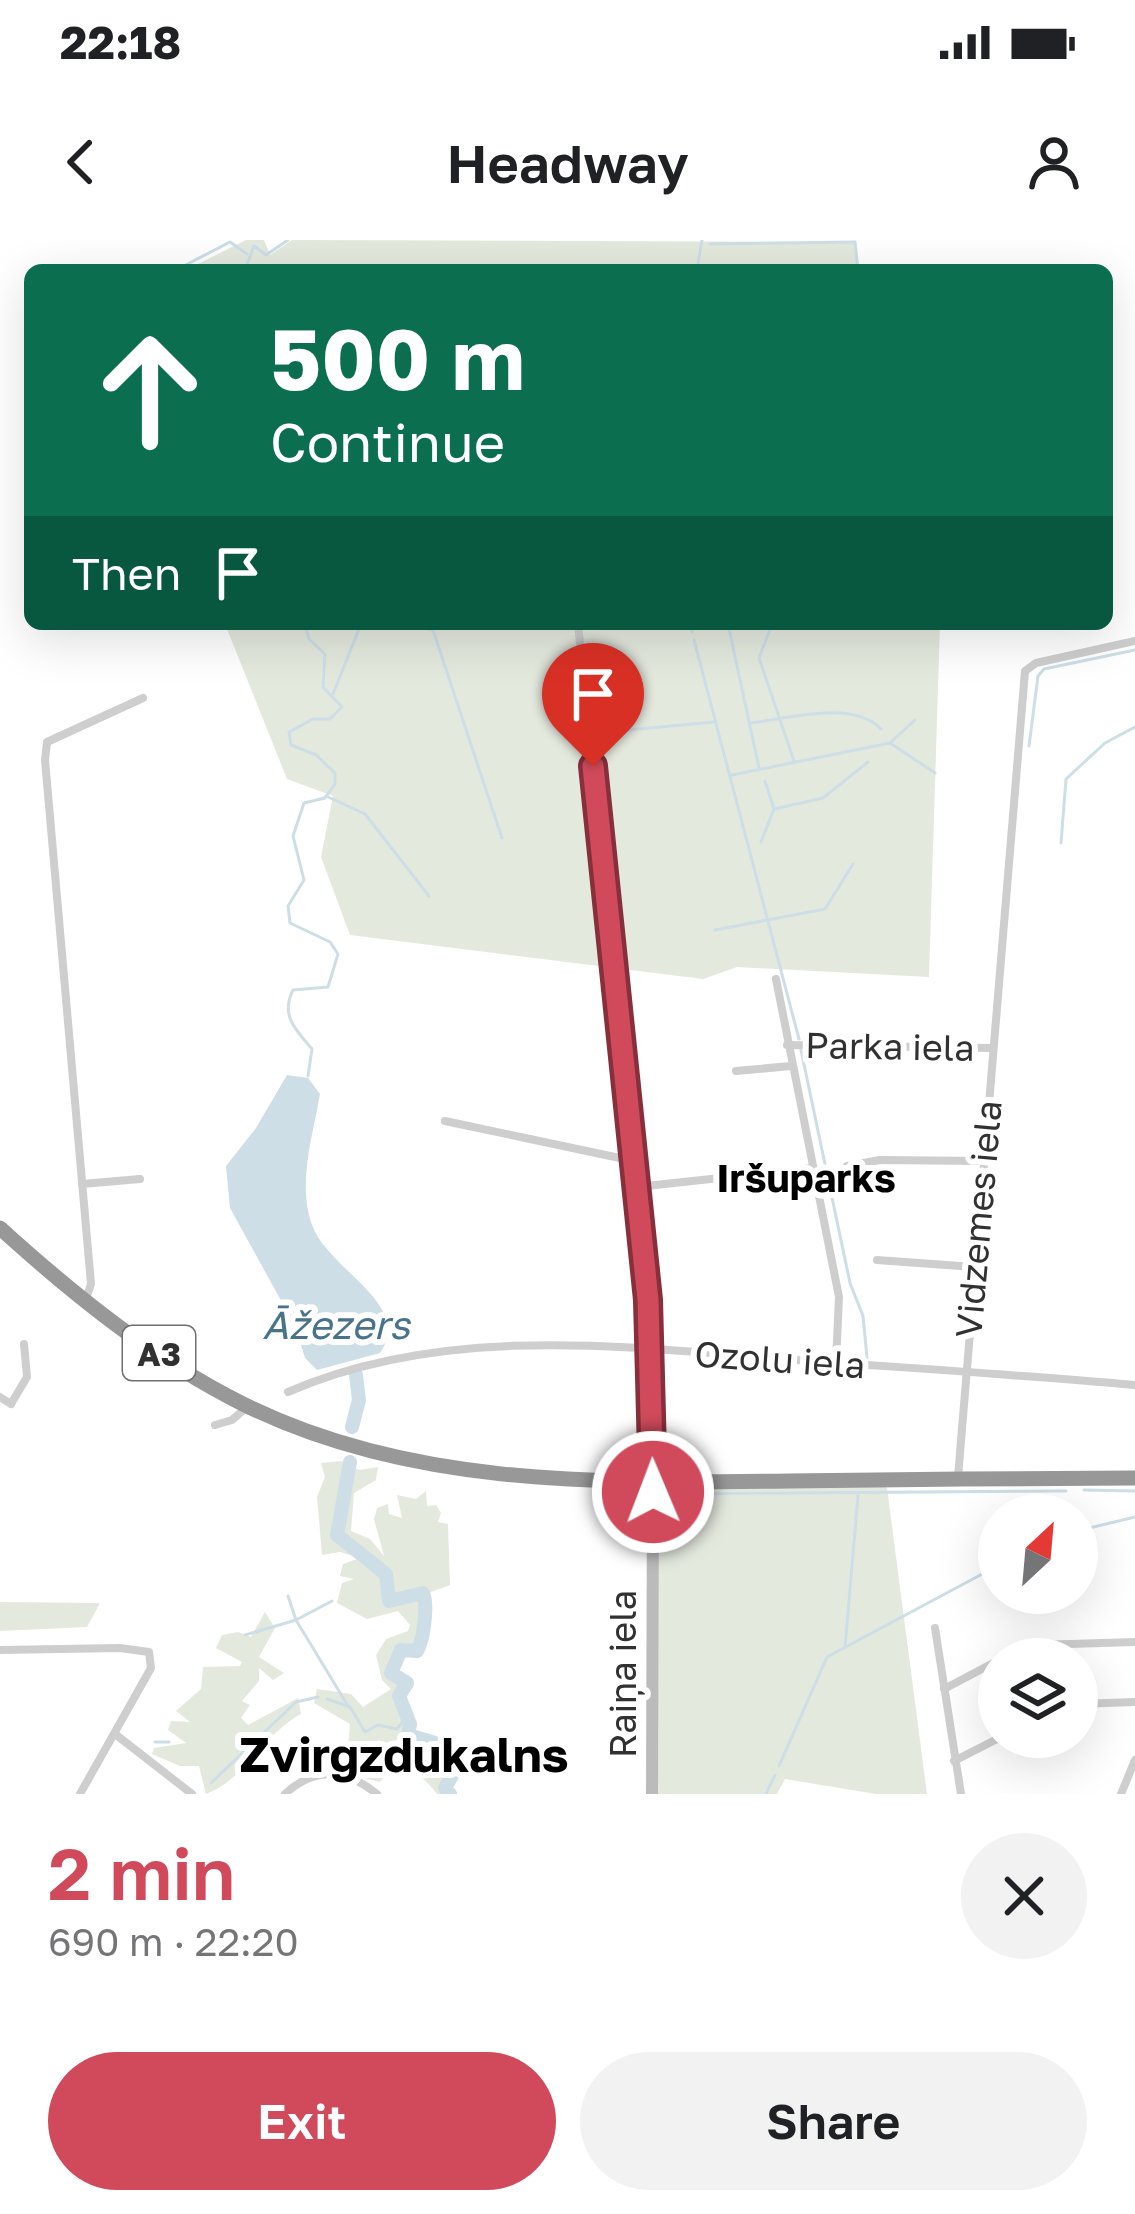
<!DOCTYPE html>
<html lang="en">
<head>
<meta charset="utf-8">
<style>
  body { margin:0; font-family:"Golos Text",sans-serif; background:#f2f2f2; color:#202124; height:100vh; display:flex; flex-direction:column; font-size:45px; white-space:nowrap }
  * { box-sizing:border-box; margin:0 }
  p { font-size:39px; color:#757577 }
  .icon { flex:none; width:66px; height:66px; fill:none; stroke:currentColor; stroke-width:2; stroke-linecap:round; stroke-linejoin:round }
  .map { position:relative; height:1554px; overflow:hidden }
  .drawer { display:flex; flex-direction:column; background:#fff; flex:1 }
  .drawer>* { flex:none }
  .top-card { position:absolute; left:24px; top:24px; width:1089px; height:366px; border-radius:18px; box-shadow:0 12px 48px #0002; background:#0b6e4f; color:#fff; overflow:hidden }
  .needle { width:78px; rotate:26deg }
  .buttons { position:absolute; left:978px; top:1254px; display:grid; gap:24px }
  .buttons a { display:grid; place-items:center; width:120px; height:120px; border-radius:50%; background:#fff; box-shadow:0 12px 48px #0002; font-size:60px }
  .pin { position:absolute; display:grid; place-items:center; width:102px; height:102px; color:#fff; margin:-123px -51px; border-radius:50% 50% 50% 0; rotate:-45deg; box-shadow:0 0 12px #0007 }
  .pin .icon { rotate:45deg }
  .me { position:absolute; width:132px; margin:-66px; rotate:359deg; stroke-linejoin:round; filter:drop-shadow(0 0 9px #0008) }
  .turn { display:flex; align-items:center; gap:42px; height:252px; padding:0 48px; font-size:54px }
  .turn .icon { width:156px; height:156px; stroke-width:2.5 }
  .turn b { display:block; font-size:84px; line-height:102px }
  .then { display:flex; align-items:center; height:114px; padding:0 48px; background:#0003; gap:24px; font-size:45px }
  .round { display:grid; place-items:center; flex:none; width:126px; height:126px; border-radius:63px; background:#f2f2f2 }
  .overview { display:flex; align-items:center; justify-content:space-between; height:204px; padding:0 48px }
  h1 { font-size:72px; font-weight:600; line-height:90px; color:#d04a5b }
  .cta { display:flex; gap:24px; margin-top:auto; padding:24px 48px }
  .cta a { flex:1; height:138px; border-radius:72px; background:#d04a5b; color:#fff; font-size:48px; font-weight:600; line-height:138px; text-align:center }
  .cta a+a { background:#f2f2f2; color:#202124 }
  .status { display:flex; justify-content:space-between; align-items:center; height:84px; padding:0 60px; background:#fff; direction:ltr }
  .status svg { height:33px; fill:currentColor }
  header { display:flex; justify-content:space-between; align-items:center; height:156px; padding:0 48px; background:#fff; font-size:54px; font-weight:600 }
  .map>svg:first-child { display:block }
  .green { fill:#e4e9de }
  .water { fill:#cddee7 }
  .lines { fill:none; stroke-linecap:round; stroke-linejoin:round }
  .stream { stroke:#cddee7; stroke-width:3 }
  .river { stroke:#cddee7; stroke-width:14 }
  .street { stroke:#cecece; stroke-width:8 }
  .secondary { stroke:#bbb; stroke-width:12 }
  .highway { stroke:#989898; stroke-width:15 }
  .route-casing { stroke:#87303b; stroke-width:30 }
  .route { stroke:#d04a5b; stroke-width:21 }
  .labels { text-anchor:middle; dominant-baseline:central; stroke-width:12; stroke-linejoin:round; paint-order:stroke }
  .shield { fill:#fff; stroke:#6f6f6f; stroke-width:3 }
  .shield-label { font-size:33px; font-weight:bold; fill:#313131 }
  .street-label { font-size:36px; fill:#313131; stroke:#fff }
  .neighbourhood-label { font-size:39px; font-weight:bold; fill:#000; stroke:#fff }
  .water-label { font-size:39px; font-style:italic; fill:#487389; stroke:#fff }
  .district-label { font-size:48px; font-weight:bold; fill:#000; stroke:#fff }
</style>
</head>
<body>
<div class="status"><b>22:18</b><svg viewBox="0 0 49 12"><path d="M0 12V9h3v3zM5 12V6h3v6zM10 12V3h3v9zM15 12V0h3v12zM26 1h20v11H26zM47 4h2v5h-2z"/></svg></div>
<header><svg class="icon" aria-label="back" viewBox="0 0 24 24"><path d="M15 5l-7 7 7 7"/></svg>Headway<svg class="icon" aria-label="person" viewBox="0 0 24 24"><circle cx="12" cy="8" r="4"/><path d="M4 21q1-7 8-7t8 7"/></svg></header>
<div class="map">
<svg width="1135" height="1554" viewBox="0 0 1135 1554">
  <rect width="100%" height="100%" fill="#fff"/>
  <g class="green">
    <polygon points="246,0 264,0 270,15 292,0 855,2 858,30 186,30"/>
    <polygon points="225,384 940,384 929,737 737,727 703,739 350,695 321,617 333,556 287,539"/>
    <path d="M341,1221L359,1230L378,1227L376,1240L354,1253L351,1291L370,1299L384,1316L374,1279L377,1268L388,1264L389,1274L402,1278L397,1255L416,1259L426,1251L427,1266L436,1265L441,1273L438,1282L448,1284L450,1345L428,1353L417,1411L401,1410L391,1433L407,1449L399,1456L410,1484L409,1495L435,1503L419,1517L431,1529L454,1532L445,1548L450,1554H437C424,1537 414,1529 391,1528L380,1542L364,1538L368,1516L384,1509L379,1500L354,1517L348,1507L350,1484L314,1463L317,1449L351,1454L363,1467L391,1449L382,1440L376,1415L386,1399L408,1391L410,1385L398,1371L367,1379L337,1363L342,1343L354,1339L340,1336L343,1324L360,1318L340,1312L322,1315L317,1257L325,1237L321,1223Z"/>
    <polygon points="886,1240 927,1554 876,1554 785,1539 777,1554 652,1554 653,1242"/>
    <polygon points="0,1362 99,1363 100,1363 87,1387 0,1391"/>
    <path d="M265,1372L275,1388L259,1417L284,1433L273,1440L259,1428V1441L242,1461L250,1465L241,1478L248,1485L298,1458L301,1474C265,1493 243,1541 206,1554L199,1526H180L152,1514L154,1508L186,1503L168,1490L171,1481L190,1482L176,1471L201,1449L203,1427L240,1426L242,1422L216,1408L222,1395L238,1392L251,1397Z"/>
  </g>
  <path class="water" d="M287,835L308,838L320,854C313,895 297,944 312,985C329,1031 414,1064 380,1113L317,1130L305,1118L295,1086L230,968L226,926L256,888Z"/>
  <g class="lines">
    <g class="stream">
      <polyline points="710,4 855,2 858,30"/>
      <polyline points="176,30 230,2 247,14"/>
      <polyline points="245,30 254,6 266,15 288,0"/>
      <polyline points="697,30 702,0"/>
      <path d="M305,384L309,399L325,414L323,447L342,467L330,479H313L289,492L291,505L316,515L335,533V544L325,558L304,563L293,596L304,640L288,666L290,683L330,702L338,714L328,747L293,750C280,776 296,790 312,809L308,836"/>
      <polyline points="400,384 433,390 502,598"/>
      <polyline points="690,384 692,392"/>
      <polyline points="728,384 759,528"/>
      <polyline points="772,384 759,418 794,521"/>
      <polyline points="694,400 799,799"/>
      <polyline points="333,454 361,384"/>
      <path d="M751,483C788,479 852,459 881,489"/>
      <polyline points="890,503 915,480"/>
      <polyline points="1029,506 1038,436 1044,429 1135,410"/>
      <polyline points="732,535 890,503 935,533"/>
      <polyline points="326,556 365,574 429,656"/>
      <polyline points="774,569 823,558 868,522"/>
      <polyline points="761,602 774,569 765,541"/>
      <polyline points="1061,603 1066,539 1105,503 1135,487"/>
      <polyline points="615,605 607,597 595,493 714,482"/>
      <polyline points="715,690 825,669 853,624"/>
      <polyline points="801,810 850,1043 863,1076 867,1118"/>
      <polyline points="1084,1250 1135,1251"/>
      <polyline points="664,1254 1066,1251"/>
      <polyline points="1077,1291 1135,1277"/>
      <polyline points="288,1356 296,1380 348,1466"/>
      <polyline points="245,1395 296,1380 332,1361"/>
      <polyline points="845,1408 858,1256"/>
      <polyline points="327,1459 350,1467 365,1492 378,1485 397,1489 406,1478"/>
      <polyline points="155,1502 169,1502"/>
      <polyline points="779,1526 827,1417 999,1325"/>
      <polyline points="211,1543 296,1462 318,1457"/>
      <polyline points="766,1554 775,1535"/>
    </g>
    <g class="river">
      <polyline points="352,1187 359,1160 356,1135"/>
      <path d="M350,1222L337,1295L386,1334L389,1361L423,1353C428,1365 424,1399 417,1411L401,1410L391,1433L407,1443L399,1456L410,1484L408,1495L435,1503L418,1517L431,1529L454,1532L445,1548L450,1554"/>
    </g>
    <g class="street">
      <polyline points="578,384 648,1060 653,1242"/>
      <polyline points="776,739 839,1057 836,1123"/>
      <polyline points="787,805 992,808"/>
      <polyline points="736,831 791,826"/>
      <polyline points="445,881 634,921"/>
      <polyline points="847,926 880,920 983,921"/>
      <polyline points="82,944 140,939"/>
      <polyline points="637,947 812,928"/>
      <polyline points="877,1020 974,1027"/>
      <polyline points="86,1059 91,1044 45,520 47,502 143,458"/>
      <path d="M288,1152C446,1083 628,1107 796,1120C909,1128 1022,1135 1135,1145"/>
      <polyline points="0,1157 11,1164"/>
      <polyline points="11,1164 27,1137 24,1104"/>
      <polyline points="215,1185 232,1180 247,1167"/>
      <polyline points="958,1237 1025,431 1036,423 1135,401"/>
      <polyline points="935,1388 961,1554"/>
      <polyline points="0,1410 120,1408 149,1412 151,1428 80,1554"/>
      <polyline points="1002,1419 1037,1405 1135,1402"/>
      <polyline points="944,1449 999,1420"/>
      <polyline points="1077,1464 1135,1462"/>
      <polyline points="115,1494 192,1554"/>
      <polyline points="954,1521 1001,1497"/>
      <path d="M285,1554C315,1526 346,1529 377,1554"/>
      <polyline points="1121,1554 1135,1520"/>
    </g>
    <polyline class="secondary" points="652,1554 653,1242"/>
    <path class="highway" d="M0,988C74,1055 153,1119 243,1164C412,1248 604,1243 788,1241C904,1240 1019,1238 1135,1238"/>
  </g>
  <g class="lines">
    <defs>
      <polyline id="route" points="593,526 648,1060 653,1252"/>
    </defs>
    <use href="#route" class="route-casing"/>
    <use href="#route" class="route"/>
  </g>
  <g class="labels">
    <rect class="shield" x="123" y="1086" width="72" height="54" rx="9"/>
    <g class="shield-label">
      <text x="159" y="1113">A3</text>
    </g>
    <g class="street-label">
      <text transform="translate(890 806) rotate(1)">Parka iela</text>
      <text transform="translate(978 979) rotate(-85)">Vidzemes iela</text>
      <text transform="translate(780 1119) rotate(4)">Ozolu iela</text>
      <text transform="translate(622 1434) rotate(-90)">Raiņa iela</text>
    </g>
    <g class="neighbourhood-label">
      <text x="806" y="937">Iršuparks</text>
    </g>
    <g class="water-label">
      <text x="336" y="1084">Āžezers</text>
    </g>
    <g class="district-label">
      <text x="404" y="1514">Zvirgzdukalns</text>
    </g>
  </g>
</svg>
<div class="buttons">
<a><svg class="needle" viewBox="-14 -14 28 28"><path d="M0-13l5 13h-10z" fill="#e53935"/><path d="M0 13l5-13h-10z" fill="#757577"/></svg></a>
<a><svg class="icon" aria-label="layers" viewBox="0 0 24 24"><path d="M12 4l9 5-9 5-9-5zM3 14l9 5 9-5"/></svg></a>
</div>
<div class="pin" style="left:593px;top:526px;background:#d93025"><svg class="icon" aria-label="arrive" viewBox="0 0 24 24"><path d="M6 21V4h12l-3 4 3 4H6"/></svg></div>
<svg class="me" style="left:653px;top:1252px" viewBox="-20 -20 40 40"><circle r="17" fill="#d04a5b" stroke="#fff" stroke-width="3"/><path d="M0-11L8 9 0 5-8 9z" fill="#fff"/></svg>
<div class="top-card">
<div class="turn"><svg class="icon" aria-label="ahead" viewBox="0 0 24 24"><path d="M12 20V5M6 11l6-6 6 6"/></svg><div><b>500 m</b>Continue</div></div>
<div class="then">Then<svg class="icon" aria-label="arrive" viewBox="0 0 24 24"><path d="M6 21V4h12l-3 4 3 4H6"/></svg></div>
</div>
</div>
<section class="drawer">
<div class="overview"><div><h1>2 min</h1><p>690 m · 22:20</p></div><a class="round"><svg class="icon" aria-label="close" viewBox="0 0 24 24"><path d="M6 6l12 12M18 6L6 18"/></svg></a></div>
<div class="cta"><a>Exit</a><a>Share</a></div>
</section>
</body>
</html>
